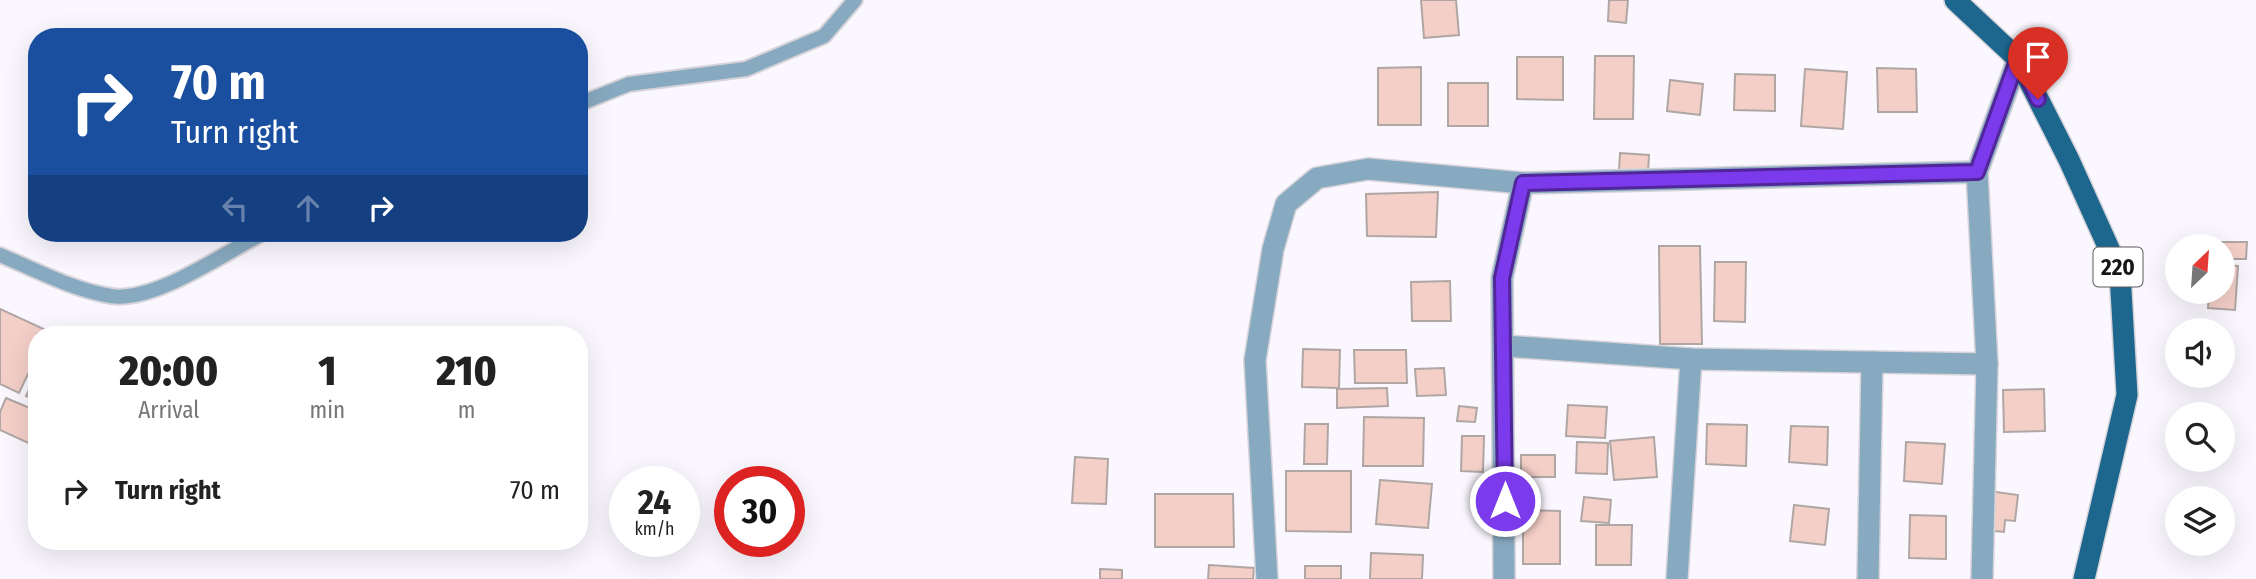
<!DOCTYPE html>
<html lang="en">
<head>
<meta charset="utf-8">
<style>
  body { margin:0; font-family:"Fira Sans Condensed",sans-serif; background:#f6f6f6; color:#222; height:100vh; display:flex; flex-direction:column; font-size:26px; white-space:nowrap }
  * { box-sizing:border-box; margin:0 }
  p { font-size:23px; color:#767676 }
  .icon { flex:none; width:38px; height:38px; fill:none; stroke:currentColor; stroke-width:2; stroke-linecap:round; stroke-linejoin:round }
  .map { position:relative; flex:1; overflow:hidden }
  .panel { position:absolute; left:28px; top:326px; width:560px; height:224px; display:flex; flex-direction:column; background:#fff; border-radius:28px; box-shadow:0 7px 28px #0002 }
  .panel>* { flex:none }
  .guide { position:absolute; left:28px; top:28px; width:560px; height:214px; border-radius:28px; box-shadow:0 7px 28px #0002; background:#1a4fa0; color:#fff; overflow:hidden }
  .needle { width:46px; rotate:25deg }
  .buttons { position:absolute; left:2165px; top:234px; display:grid; gap:14px }
  .buttons a { display:grid; place-items:center; width:70px; height:70px; border-radius:50%; background:#fff; box-shadow:0 7px 28px #0002; font-size:35px }
  .speed { position:absolute; left:609px; top:466px; display:flex; gap:14px; font-size:35px; font-weight:700; text-align:center }
  .speed>* { display:grid; place-content:center; width:91px; height:91px; border-radius:50%; background:#fff; box-shadow:0 7px 28px #0002; line-height:1 }
  .speed small { font-size:18px; font-weight:400 }
  .speed .limit { border:10px solid #d22; background:#fff; color:#111 }
  .pin { position:absolute; display:grid; place-items:center; width:60px; height:60px; color:#fff; margin:-72px -30px; border-radius:50% 50% 50% 0; rotate:-45deg; box-shadow:0 0 7px #0007 }
  .pin .icon { rotate:45deg }
  .me { position:absolute; width:77px; margin:-38px; rotate:0deg; stroke-linejoin:round; filter:drop-shadow(0 0 5px #0008) }
  .turn { display:flex; align-items:center; gap:24px; height:147px; padding:0 28px; font-size:32px }
  .turn .icon { width:91px; height:91px; stroke-width:2.5 }
  .turn b { display:block; font-size:49px; line-height:60px }
  .lanes { display:flex; align-items:center; height:66px; padding:0 28px; background:#0003; justify-content:center; gap:35px; direction:ltr }
  .lanes .off { opacity:.35 }
  .eta { display:flex; justify-content:space-evenly; align-items:center; height:119px; text-align:center }
  .eta b { font-size:42px; font-weight:800; line-height:49px }
  ul { padding:0; list-style:none }
  li { display:flex; align-items:center; gap:21px; height:91px; padding:0 28px }
  li div { flex:1 }
  li b { display:block; font-size:26px }
  li em { font-style:normal }
  .map>svg:first-child { display:block }
  .building { fill:#f4cfc8; stroke:#b0a6a4; stroke-width:2 }
  .lines { fill:none; stroke-linecap:round; stroke-linejoin:round }
  .lane-casing { stroke:#d6d3d9; stroke-width:18 }
  .street-casing { stroke:#d6d3d9; stroke-width:24 }
  .primary-casing { stroke:#d6d3d9; stroke-width:24 }
  .lane { stroke:#88aac0; stroke-width:14 }
  .street { stroke:#88aac0; stroke-width:21 }
  .primary { stroke:#1d678e; stroke-width:21 }
  .route-casing { stroke:#51269a; stroke-width:18 }
  .route { stroke:#7c3aed; stroke-width:12 }
  .labels { text-anchor:middle; dominant-baseline:central; stroke-width:7; stroke-linejoin:round; paint-order:stroke }
  .shield { fill:#fff; stroke:#5c5b5d; stroke-width:2 }
  .shield-label { font-size:23px; font-weight:bold; fill:#161518 }
</style>
</head>
<body>
<div class="map">
<svg width="2256" height="579" viewBox="0 0 2256 579">
  <rect width="100%" height="100%" fill="#faf7fe"/>
  <g class="building">
    <polygon points="1421,0 1456,0 1459,35 1424,38"/>
    <polygon points="1609,0 1628,0 1626,23 1608,21"/>
    <polygon points="1595,56 1634,56 1633,119 1594,119"/>
    <polygon points="1517,57 1563,57 1563,100 1517,99"/>
    <polygon points="1421,67 1421,125 1378,125 1378,68"/>
    <polygon points="1877,68 1916,69 1917,112 1878,112"/>
    <polygon points="1805,69 1847,72 1843,129 1801,126"/>
    <polygon points="1735,74 1775,75 1775,111 1734,110"/>
    <polygon points="1670,80 1703,84 1700,115 1667,111"/>
    <rect x="1448" y="83" width="40" height="43"/>
    <polygon points="1620,153 1649,155 1648,172 1619,170"/>
    <polygon points="1438,192 1436,237 1367,236 1366,194"/>
    <polygon points="2212,242 2247,242 2246,259 2222,259 2222,247 2212,247"/>
    <polygon points="1659,246 1700,246 1702,344 1660,344"/>
    <polygon points="1715,262 1746,262 1745,322 1714,321"/>
    <polygon points="2222,265 2238,266 2235,310 2208,308 2209,292 2222,292"/>
    <polygon points="1450,281 1451,321 1412,321 1411,282"/>
    <polygon points="0,309 48,331 47,334 37,334 37,355 19,393 0,384"/>
    <polygon points="1303,349 1340,350 1339,388 1302,387"/>
    <polygon points="1354,350 1406,350 1407,383 1355,383"/>
    <polygon points="1444,368 1446,395 1417,396 1415,369"/>
    <polygon points="37,373 37,401 26,396"/>
    <polygon points="1387,388 1388,406 1337,408 1337,389"/>
    <polygon points="2044,389 2045,431 2004,432 2003,390"/>
    <polygon points="6,398 37,411 37,447 0,430 0,412"/>
    <polygon points="1568,405 1607,407 1605,438 1566,436"/>
    <polygon points="1459,406 1477,408 1475,422 1457,421"/>
    <polygon points="1364,417 1424,418 1423,466 1363,466"/>
    <polygon points="1305,424 1328,424 1327,464 1304,464"/>
    <polygon points="1707,424 1747,425 1746,466 1706,464"/>
    <polygon points="1791,426 1828,427 1827,465 1789,462"/>
    <polygon points="1462,436 1484,436 1483,472 1461,471"/>
    <polygon points="1654,437 1657,477 1614,480 1610,441"/>
    <polygon points="1577,442 1608,443 1607,474 1576,473"/>
    <polygon points="1906,442 1945,444 1942,484 1904,481"/>
    <rect x="1521" y="455" width="34" height="22"/>
    <polygon points="1075,457 1108,459 1106,504 1072,503"/>
    <polygon points="1286,471 1351,471 1351,532 1286,531"/>
    <polygon points="1380,480 1432,484 1428,528 1376,524"/>
    <polygon points="1989,491 2018,495 2015,521 2005,520 2004,532 1984,530"/>
    <polygon points="1155,494 1233,494 1234,547 1155,547"/>
    <polygon points="1584,497 1611,500 1609,523 1581,521"/>
    <polygon points="1794,505 1829,509 1825,545 1790,541"/>
    <polygon points="1523,510 1560,511 1560,564 1523,564"/>
    <polygon points="1910,515 1946,516 1946,559 1909,558"/>
    <polygon points="1596,525 1632,525 1631,565 1596,565"/>
    <polygon points="1371,553 1423,555 1422,579 1370,579"/>
    <polygon points="1209,565 1254,568 1253,579 1208,579"/>
    <rect x="1305" y="566" width="36" height="13"/>
    <polygon points="1100,569 1122,570 1122,579 1100,579"/>
  </g>
  <g class="lines">
    <defs>
      <g id="lane">
        <polyline points="579,104 629,84 746,69 824,36 855,0"/>
        <path d="M0,255C36,270 73,290 111,296C155,303 225,252 264,233"/>
      </g>
      <g id="street">
        <polyline points="1977,172 1987,364 1982,579"/>
        <polyline points="1505,346 1691,359 1987,364"/>
        <polyline points="1267,579 1255,360 1273,249 1286,204 1317,178 1368,169 1523,183"/>
        <polyline points="1504,579 1502,278 1523,183 1977,172 2018,59"/>
        <polyline points="1677,579 1691,359"/>
        <polyline points="1868,579 1872,362"/>
      </g>
      <polyline id="primary" points="1955,0 2018,59 2069,160 2120,273 2127,395 2084,579"/>
    </defs>
    <use href="#lane" class="lane-casing"/>
    <use href="#street" class="street-casing"/>
    <use href="#primary" class="primary-casing"/>
    <use href="#lane" class="lane"/>
    <use href="#street" class="street"/>
    <use href="#primary" class="primary"/>
  </g>
  <g class="lines">
    <defs>
      <polyline id="route" points="1505,501 1502,278 1523,183 1977,172 2018,58 2038,99"/>
    </defs>
    <use href="#route" class="route-casing"/>
    <use href="#route" class="route"/>
  </g>
  <g class="labels">
    <rect class="shield" x="2093.5" y="247.5" width="49" height="39" rx="5"/>
    <g class="shield-label">
      <text x="2118" y="267">220</text>
    </g>
  </g>
</svg>
<div class="buttons">
<a><svg class="needle" viewBox="-14 -14 28 28"><path d="M0-13l5 13h-10z" fill="#e53935"/><path d="M0 13l5-13h-10z" fill="#767676"/></svg></a>
<a><svg class="icon" aria-label="sound" viewBox="0 0 24 24"><path d="M4 9h4l5-4v14l-5-4H4zM17 9q2 3 0 6"/></svg></a>
<a><svg class="icon" aria-label="search" viewBox="0 0 24 24"><circle cx="10" cy="10" r="6"/><path d="M15 15l6 6"/></svg></a>
<a><svg class="icon" aria-label="layers" viewBox="0 0 24 24"><path d="M12 4l9 5-9 5-9-5zM3 14l9 5 9-5"/></svg></a>
</div>
<div class="speed"><div>24<small>km/h</small></div><div class="limit">30</div></div>
<div class="pin" style="left:2038px;top:99px;background:#d93025"><svg class="icon" aria-label="arrive" viewBox="0 0 24 24"><path d="M6 21V4h12l-3 4 3 4H6"/></svg></div>
<svg class="me" style="left:1505px;top:501px" viewBox="-20 -20 40 40"><circle r="17" fill="#7c3aed" stroke="#fff" stroke-width="3"/><path d="M0-11L8 9 0 5-8 9z" fill="#fff"/></svg>
<div class="guide">
<div class="turn"><svg class="icon" aria-label="right" viewBox="0 0 24 24"><path d="M7 20v-9h11M14 6l5 5-5 5"/></svg><div><b>70 m</b>Turn right</div></div>
<div class="lanes"><svg class="icon off" aria-label="left" viewBox="0 0 24 24"><path d="M17 20v-9H6M10 6l-5 5 5 5"/></svg><svg class="icon off" aria-label="ahead" viewBox="0 0 24 24"><path d="M12 20V5M6 11l6-6 6 6"/></svg><svg class="icon" aria-label="right" viewBox="0 0 24 24"><path d="M7 20v-9h11M14 6l5 5-5 5"/></svg></div>
</div>
<section class="panel">
<div class="eta">
<div><b>20:00</b><p>Arrival</p></div>
<div><b>1</b><p>min</p></div>
<div><b>210</b><p>m</p></div>
</div>
<ul>
<li><svg class="icon" aria-label="right" viewBox="0 0 24 24"><path d="M7 20v-9h11M14 6l5 5-5 5"/></svg><div><b>Turn right</b></div><em>70 m</em></li>
</ul>
</section>
</div>
</body>
</html>
